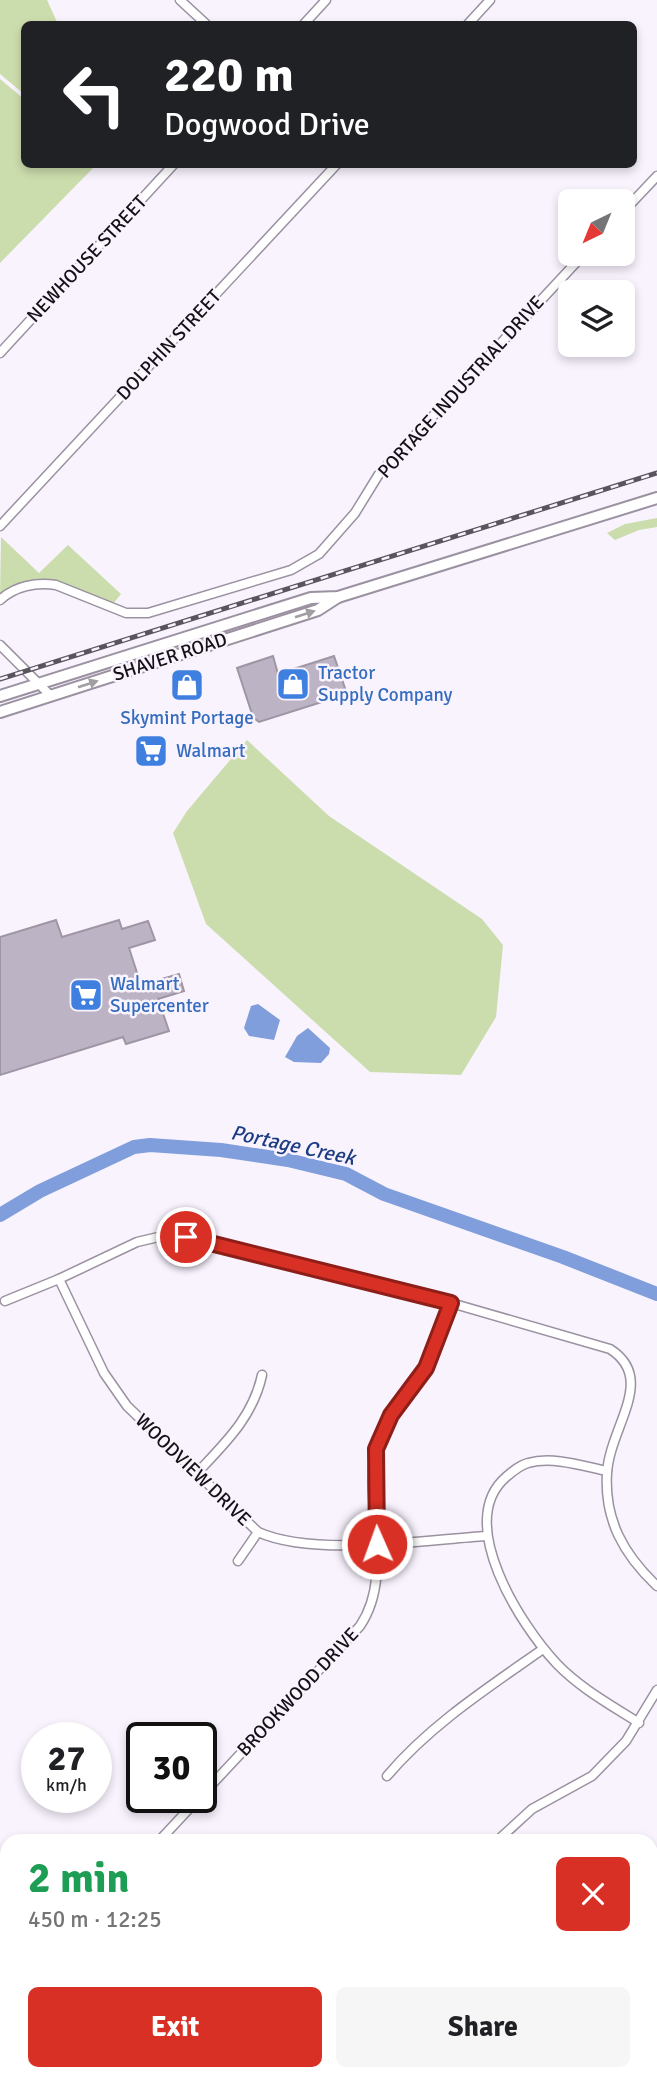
<!DOCTYPE html>
<html lang="en">
<head>
<meta charset="utf-8">
<style>
  body { margin:0; font-family:Signika,sans-serif; background:#f6f6f6; color:#202124; height:100vh; display:flex; flex-direction:column; font-size:26px; white-space:nowrap }
  * { box-sizing:border-box; margin:0 }
  p { font-size:23px; color:#757577 }
  .icon { flex:none; width:38px; height:38px; fill:none; stroke:currentColor; stroke-width:2; stroke-linecap:round; stroke-linejoin:round }
  .map { position:relative; flex:1; overflow:hidden }
  .panel { position:absolute; left:0px; top:1834px; width:658px; height:247px; display:flex; flex-direction:column; background:#fff; border-radius:21px 21px 0 0; box-shadow:0 4px 10px #0003 }
  .panel>* { flex:none }
  .top-card { position:absolute; left:21px; top:21px; width:616px; height:147px; border-radius:10px; box-shadow:0 4px 10px #0003; background:#202124; color:#fff; overflow:hidden }
  .needle { width:46px; rotate:223deg }
  .tools { position:absolute; left:558px; top:189px; display:grid; gap:14px }
  .tools a { display:grid; place-items:center; width:77px; height:77px; border-radius:10px; background:#fff; box-shadow:0 4px 10px #0003; font-size:35px }
  .speed { position:absolute; left:21px; top:1722px; display:flex; gap:14px; font-size:35px; font-weight:700; text-align:center }
  .speed>* { display:grid; place-content:center; width:91px; height:91px; border-radius:50%; background:#fff; box-shadow:0 4px 10px #0003; line-height:1 }
  .speed small { font-size:18px; font-weight:400 }
  .speed .limit { border:4px solid #111; border-radius:10px; background:#fff; color:#111 }
  .pin { position:absolute; display:grid; place-items:center; width:60px; height:60px; color:#fff; margin:-30px; border:4px solid #fff; border-radius:50%; box-shadow:0 2px 7px #0007 }
  .me { position:absolute; width:77px; margin:-38px; rotate:358deg; stroke-linejoin:round; filter:drop-shadow(0 0 5px #0008) }
  .turn { display:flex; align-items:center; gap:24px; height:147px; padding:0 28px; font-size:32px }
  .turn .icon { width:91px; height:91px; stroke-width:2.5 }
  .turn b { display:block; font-size:49px; line-height:60px }
  .round { display:grid; place-items:center; flex:none; width:74px; height:74px; border-radius:10px; background:#f6f6f6 }
  .headline { display:flex; align-items:center; justify-content:space-between; height:119px; padding:0 28px }
  h1 { font-size:42px; font-weight:800; line-height:52px; color:#1e9e55 }
  .primary-button { display:flex; gap:14px; margin-top:auto; padding:14px 28px }
  .primary-button a { flex:1; height:80px; border-radius:10px; background:#d93025; color:#fff; font-size:28px; font-weight:800; line-height:80px; text-align:center }
  .primary-button a+a { background:#f6f6f6; color:#202124 }
  .map>svg:first-child { display:block }
  .green { fill:#ccddad }
  .water { fill:#809edb }
  .lines { fill:none; stroke-linecap:round; stroke-linejoin:round }
  .river { stroke:#809edb; stroke-width:14 }
  .building { fill:#bcb3c4; stroke:#9f95a5; stroke-width:2 }
  .street-casing { stroke:#9b91a1; stroke-width:11 }
  .secondary-casing { stroke:#9b91a1; stroke-width:14 }
  .primary-casing { stroke:#9b91a1; stroke-width:16 }
  .street { stroke:#fff; stroke-width:8 }
  .secondary { stroke:#fff; stroke-width:10 }
  .primary { stroke:#fff; stroke-width:12 }
  .rail-casing { stroke:#5a555d; stroke-width:5 }
  .rail { stroke:#f9f3fe; stroke-width:2.5; stroke-dasharray:8; stroke-linecap:butt }
  .oneway { fill:#a19fa2 }
  .route-casing { stroke:#8d1f18; stroke-width:18 }
  .route { stroke:#d93025; stroke-width:12 }
  .labels { text-anchor:middle; dominant-baseline:central; stroke-width:5; stroke-linejoin:round; paint-order:stroke }
  .street-label { font-size:19px; fill:#141016; stroke:#f9f3fe }
  .shop-label { font-size:19px; fill:#366cbe; stroke:#f9f3fe; text-anchor:start }
  .water-label { font-size:21px; font-style:italic; fill:#1c3c83; stroke:#f9f3fe }
</style>
</head>
<body>
<div class="map">
<svg width="657" height="2080" viewBox="0 0 657 2080">
  <rect width="100%" height="100%" fill="#f9f3fe"/>
  <g class="green">
    <polygon points="0,0 47,0 58,24 24,24 24,94 0,74"/>
    <polygon points="0,79 24,99 24,164 96,165 0,263"/>
    <polygon points="657,518 657,527 639,530 615,540 607,533 625,524"/>
    <path d="M1,537L39,573L68,545L121,594L113,604C69,586 46,570 0,595Z"/>
    <polygon points="247,740 329,816 482,919 503,945 496,1017 461,1075 370,1072 206,924 173,833 187,811"/>
    <polygon points="657,1876 657,2080 541,2080 541,2074 651,2074 651,1878"/>
  </g>
  <g class="water">
    <polygon points="258,1004 280,1020 274,1040 249,1036 244,1028 251,1006"/>
    <polygon points="308,1028 330,1048 329,1054 321,1063 294,1062 285,1057 297,1036"/>
  </g>
  <g class="lines">
    <polyline class="river" points="0,1215 40,1191 134,1147 150,1145 221,1150 288,1160 346,1174 384,1194 563,1257 657,1294"/>
  </g>
  <g class="building">
    <polygon points="273,656 278,674 334,656 347,694 259,722 253,717 237,668"/>
    <polygon points="56,920 62,937 119,920 122,929 148,921 155,940 129,948 141,985 179,974 184,991 158,999 169,1031 126,1044 123,1037 0,1075 0,937"/>
  </g>
  <g class="lines">
    <defs>
      <g id="street">
        <polyline points="180,0 206,24"/>
        <polyline points="304,24 326,0"/>
        <polyline points="468,24 490,0"/>
        <polyline points="623,212 657,176"/>
        <polyline points="0,353 174,164"/>
        <polyline points="0,526 337,164"/>
        <path d="M0,600C15,586 36,582 56,585L126,613H148L291,570L319,554L355,513L379,474L584,254"/>
        <polyline points="0,645 51,696"/>
        <path d="M59,1279L104,1373L127,1406L258,1532C313,1557 424,1540 486,1536"/>
        <path d="M5,1301L59,1279L137,1242L167,1235L225,1246L451,1303L610,1349C657,1379 610,1426 607,1473C604,1520 624,1555 657,1586"/>
        <path d="M607,1471C583,1466 553,1456 528,1463C520,1465 513,1471 506,1477C454,1522 521,1626 557,1664C580,1688 611,1705 639,1723"/>
        <path d="M196,1474C225,1443 253,1417 262,1375"/>
        <polyline points="238,1561 258,1532"/>
        <path d="M387,1776C430,1725 489,1687 543,1649"/>
        <path d="M201,1796L360,1626C395,1574 363,1506 376,1448C384,1416 410,1395 426,1367C437,1348 443,1324 451,1303"/>
        <polyline points="159,1841 200,1797"/>
        <polyline points="497,1841 532,1809 592,1776 626,1741 657,1690"/>
        <polyline points="0,2021 7,2013"/>
        <polyline points="422,2074 423,2080"/>
        <polyline points="273,2080 279,2074"/>
      </g>
      <g id="secondary">
        <polyline points="0,696 311,598 338,597 657,498"/>
        <polyline points="0,712 318,610 338,597"/>
      </g>
      <g id="primary">
        <polyline points="0,2030 7,2037"/>
        <polyline points="46,2074 52,2080"/>
      </g>
    </defs>
    <use href="#street" class="street-casing"/>
    <use href="#secondary" class="secondary-casing"/>
    <use href="#primary" class="primary-casing"/>
    <use href="#street" class="street"/>
    <use href="#secondary" class="secondary"/>
    <use href="#primary" class="primary"/>
    <defs>
      <polyline id="rail" points="0,679 657,473"/>
    </defs>
    <use href="#rail" class="rail-casing"/>
    <use href="#rail" class="rail"/>
  </g>
  <defs><path id="oneway-solid" d="M-6-.8H1V-3.2L6.5 0L1 3.2V.8H-6Z" transform="scale(1.75)"/></defs>
  <g class="oneway">
    <use href="#oneway-solid" transform="translate(305 614) rotate(-18)"/>
    <use href="#oneway-solid" transform="translate(88 684) rotate(-18)"/>
  </g>
  <g class="lines">
    <defs>
      <polyline id="route" points="186,1237 451,1303 426,1368 391,1415 376,1449 377,1544"/>
    </defs>
    <use href="#route" class="route-casing"/>
    <use href="#route" class="route"/>
  </g>
  <defs>
    <symbol id="shop-square" viewBox="-11 -11 22 22"><rect x="-9" y="-9" width="18" height="18" rx="4" fill="#3f7fe0" stroke="#f9f3fe"/><path d="M-5-2.5h2.3a2.7 3.5 0 0 1 5.4 0H5L5.5 6h-11ZM-1.5-2.5h3a1.5 2.3 0 0 0-3 0Z" fill="#fff"/></symbol>
    <symbol id="supermarket-square" viewBox="-11 -11 22 22"><rect x="-9" y="-9" width="18" height="18" rx="4" fill="#3f7fe0" stroke="#f9f3fe"/><path d="M-6-5.5h2.5l.6 2H6L4.5 2H-2.5L-4.4-4H-6ZM-1.5 3.2a1.3 1.3 0 1 0 .1 0ZM3 3.2a1.3 1.3 0 1 0 .1 0Z" fill="#fff"/></symbol>
  </defs>
  <g fill-rule="evenodd">
    <use href="#shop-square" x="274" y="665" width="38" height="38"/>
    <use href="#shop-square" x="168" y="666" width="38" height="38"/>
    <use href="#supermarket-square" x="132" y="732" width="38" height="38"/>
    <use href="#supermarket-square" x="67" y="976" width="38" height="38"/>
  </g>
  <g class="labels">
    <g class="street-label">
      <text transform="translate(87 259) rotate(-47)">NEWHOUSE STREET</text>
      <text transform="translate(169 345) rotate(-47)">DOLPHIN STREET</text>
      <text transform="translate(461 387) rotate(-48)">PORTAGE INDUSTRIAL DRIVE</text>
      <text transform="translate(170 657) rotate(-18)">SHAVER ROAD</text>
      <text transform="translate(193 1470) rotate(44)">WOODVIEW DRIVE</text>
      <text transform="translate(298 1692) rotate(-47)">BROOKWOOD DRIVE</text>
    </g>
    <g class="shop-label">
      <text x="318" y="673">Tractor<tspan x="318" dy="22">Supply Company</tspan></text>
      <text x="187" y="718" text-anchor="middle">Skymint Portage</text>
      <text x="176" y="751">Walmart</text>
      <text x="110" y="984">Walmart<tspan x="110" dy="22">Supercenter</tspan></text>
    </g>
    <g class="water-label">
      <text transform="translate(293 1145) rotate(12)">Portage Creek</text>
    </g>
  </g>
</svg>
<div class="tools">
<a><svg class="needle" viewBox="-14 -14 28 28"><path d="M0-13l5 13h-10z" fill="#e53935"/><path d="M0 13l5-13h-10z" fill="#757577"/></svg></a>
<a><svg class="icon" aria-label="layers" viewBox="0 0 24 24"><path d="M12 4l9 5-9 5-9-5zM3 14l9 5 9-5"/></svg></a>
</div>
<div class="speed"><div>27<small>km/h</small></div><div class="limit">30</div></div>
<div class="pin" style="left:186px;top:1237px;background:#d93025"><svg class="icon" aria-label="arrive" viewBox="0 0 24 24"><path d="M6 21V4h12l-3 4 3 4H6"/></svg></div>
<svg class="me" style="left:377px;top:1544px" viewBox="-20 -20 40 40"><circle r="17" fill="#d93025" stroke="#fff" stroke-width="3"/><path d="M0-11L8 9 0 5-8 9z" fill="#fff"/></svg>
<div class="top-card">
<div class="turn"><svg class="icon" aria-label="left" viewBox="0 0 24 24"><path d="M17 20v-9H6M10 6l-5 5 5 5"/></svg><div><b>220 m</b>Dogwood Drive</div></div>
</div>
<section class="panel">
<div class="headline"><div><h1>2 min</h1><p>450 m · 12:25</p></div><a class="round" style="background:#d93025;color:#fff"><svg class="icon" aria-label="close" viewBox="0 0 24 24"><path d="M6 6l12 12M18 6L6 18"/></svg></a></div>
<div class="primary-button"><a>Exit</a><a>Share</a></div>
</section>
</div>
</body>
</html>
